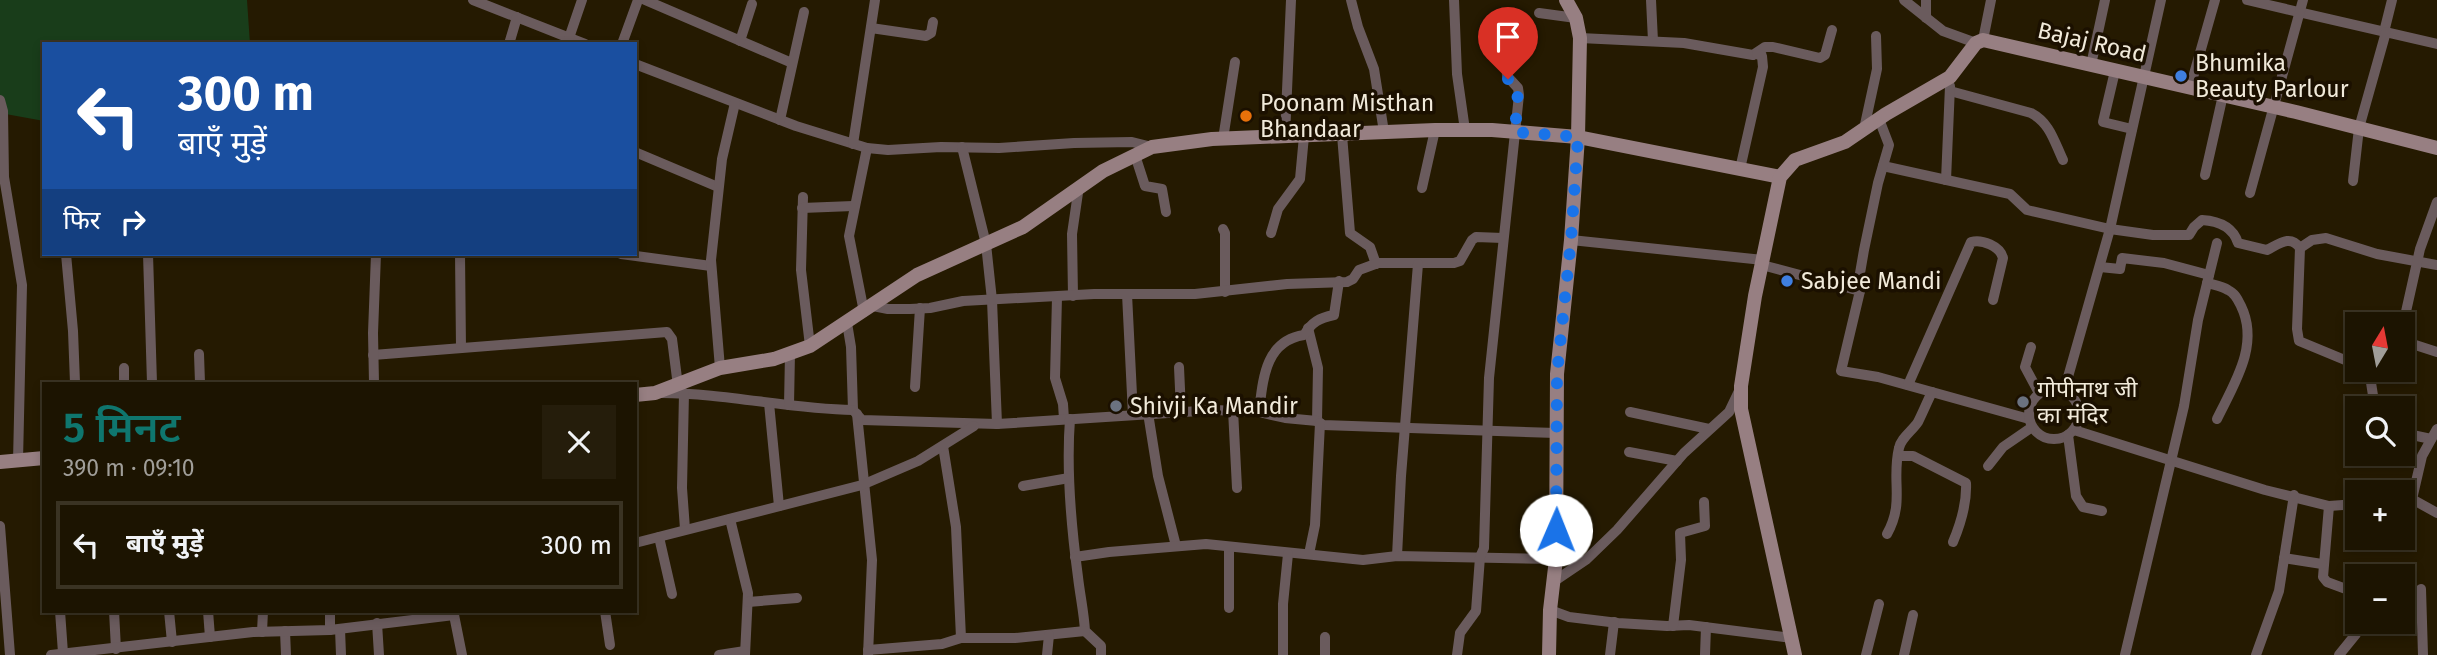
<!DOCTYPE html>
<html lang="hi">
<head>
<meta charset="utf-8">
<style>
  body { margin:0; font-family:"Fira Sans","Noto Sans Devanagari",sans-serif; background:#251d0b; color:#f1f3f6; height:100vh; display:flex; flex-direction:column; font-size:26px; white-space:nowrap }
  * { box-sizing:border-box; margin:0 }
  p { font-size:23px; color:#a09e99 }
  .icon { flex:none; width:38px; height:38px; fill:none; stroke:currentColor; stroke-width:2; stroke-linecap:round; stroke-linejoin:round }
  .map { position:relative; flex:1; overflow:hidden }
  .drawer { position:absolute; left:42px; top:382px; width:595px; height:231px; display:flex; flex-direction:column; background:#1c1401; border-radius:0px; box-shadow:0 4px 10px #0003,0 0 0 2px #3a3323 }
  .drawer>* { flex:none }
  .banner { position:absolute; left:42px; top:42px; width:595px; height:214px; border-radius:0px; box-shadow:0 4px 10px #0003,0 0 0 2px #3a3323; background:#1a4fa0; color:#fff; overflow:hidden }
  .needle { width:46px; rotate:10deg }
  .fabs { position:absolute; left:2345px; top:312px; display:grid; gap:14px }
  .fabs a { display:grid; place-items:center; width:70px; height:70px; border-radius:0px; background:#1c1401; box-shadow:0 4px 10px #0003,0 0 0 2px #3a3323; font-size:35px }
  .pin { position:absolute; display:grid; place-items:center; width:60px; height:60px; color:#fff; margin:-72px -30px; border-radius:50% 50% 50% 0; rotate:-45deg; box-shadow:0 0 7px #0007 }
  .pin .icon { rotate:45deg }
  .me { position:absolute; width:77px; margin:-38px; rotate:1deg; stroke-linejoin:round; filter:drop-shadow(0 0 5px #0008) }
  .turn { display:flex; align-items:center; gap:24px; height:147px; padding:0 21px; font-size:32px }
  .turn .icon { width:91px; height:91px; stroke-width:2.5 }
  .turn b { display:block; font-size:49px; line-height:60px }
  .then { display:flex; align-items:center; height:66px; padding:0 21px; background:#0003; gap:14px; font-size:26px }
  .round { display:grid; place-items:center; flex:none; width:74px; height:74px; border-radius:0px; background:#251d0b }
  .headline { display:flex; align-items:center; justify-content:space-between; height:119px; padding:0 21px }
  h1 { font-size:42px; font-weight:600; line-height:52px; color:#0f766e }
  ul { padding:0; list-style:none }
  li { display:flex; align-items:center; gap:21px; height:88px; margin:0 14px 10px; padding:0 7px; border:4px solid #3a3323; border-radius:0px }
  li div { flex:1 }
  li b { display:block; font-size:26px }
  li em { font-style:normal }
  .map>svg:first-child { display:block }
  .green { fill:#193d1a }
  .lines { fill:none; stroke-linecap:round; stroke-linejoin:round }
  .street { stroke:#6a5b5d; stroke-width:10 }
  .secondary { stroke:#977f82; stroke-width:14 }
  .route { stroke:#1a73e8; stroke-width:12; stroke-dasharray:0 21.6 }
  .shop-dot { fill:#3f7fe0; stroke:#1b1000; stroke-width:2.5 }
  .food-dot { fill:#e8710a; stroke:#1b1000; stroke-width:2.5 }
  .worship-dot { fill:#6b7280; stroke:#1b1000; stroke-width:2.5 }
  .labels { text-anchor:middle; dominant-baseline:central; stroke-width:7; stroke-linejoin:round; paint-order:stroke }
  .street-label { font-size:23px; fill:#f1eada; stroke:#1b1000 }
  .poi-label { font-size:23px; fill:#f1eada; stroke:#1b1000; text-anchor:start }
</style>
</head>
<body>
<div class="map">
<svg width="2437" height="655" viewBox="0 0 2437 655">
  <rect width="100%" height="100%" fill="#251a01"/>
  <polygon class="green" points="0,0 247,0 250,44 44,44 44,121 0,113"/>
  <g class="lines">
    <g class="street">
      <polyline points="473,0 585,44"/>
      <polyline points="645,0 792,63"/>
      <polyline points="1351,0 1358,27 1374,69 1384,132"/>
      <polyline points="1454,0 1457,74 1465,130"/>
      <polyline points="1651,0 1653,41"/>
      <polyline points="1904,0 1943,31 1976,43"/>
      <polyline points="1926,0 1926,18"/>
      <polyline points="2247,0 2437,44"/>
      <polyline points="1539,13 1576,18"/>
      <polyline points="871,28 926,36 931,33 933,22"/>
      <polyline points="2384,32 2392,0"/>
      <polyline points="569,38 582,0"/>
      <polyline points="1580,38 1684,43 1753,55 1765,47 1773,47 1820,58 1825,55 1832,30"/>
      <polyline points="1983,40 1991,0"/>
      <polyline points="740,41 752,4"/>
      <polyline points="509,44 517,17"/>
      <polyline points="622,44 638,0"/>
      <polyline points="635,64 796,126 867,148 888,150 941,147 999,148 1074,143 1132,142 1152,147"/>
      <polyline points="2091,65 2105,0"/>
      <polyline points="2115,71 2103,122 2132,129"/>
      <polyline points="2190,88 2215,0"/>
      <path d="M1950,91L2031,113C2050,123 2054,141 2063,160"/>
      <polyline points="0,100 3,111 4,177 22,285 18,461"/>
      <polyline points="780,120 804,12"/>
      <polyline points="1864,129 1877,69 1876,36"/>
      <polyline points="1342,135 1350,233 1370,247 1376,264"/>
      <polyline points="1285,136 1291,0"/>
      <polyline points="1223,139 1235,62"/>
      <polyline points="853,144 875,0"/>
      <polyline points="962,147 986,244 992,300 997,424"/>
      <polyline points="635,152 718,187"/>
      <polyline points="1135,155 1145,186 1162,189 1166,212"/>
      <path d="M1883,166L2010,194L2027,210L2110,229L2153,235H2189L2194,227L2202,220C2218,221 2233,227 2238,243L2267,250C2279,244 2290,234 2300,248L2297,329L2299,341L2357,365"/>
      <polyline points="1740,169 1763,67 1762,56 1757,54"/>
      <polyline points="2205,175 2223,95"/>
      <polyline points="1946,180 1950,86"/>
      <polyline points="2353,181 2359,128 2386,32"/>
      <polyline points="1422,188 1435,130"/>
      <polyline points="2250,193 2303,0"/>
      <polyline points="803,197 801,270 810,346"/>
      <polyline points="802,208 853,206"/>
      <polyline points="1223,229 1225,233 1225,292"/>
      <polyline points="1271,233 1278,209 1300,179 1304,136"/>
      <polyline points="1571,240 1763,260"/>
      <polyline points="2300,248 2312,240 2326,238 2377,254 2437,265"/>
      <polyline points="66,254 73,331 75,383"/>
      <polyline points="148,254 152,383"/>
      <polyline points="460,254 461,348"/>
      <polyline points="621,254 711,266"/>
      <polyline points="1762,265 1860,291 1841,371 1878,377 2029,419"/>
      <polyline points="2100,267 2120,269 2122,258 2164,263 2209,275"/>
      <path d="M2207,283C2214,285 2222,286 2228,290C2235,293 2238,300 2241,306C2260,345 2234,384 2217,419"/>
      <polyline points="1860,291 1859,279 1864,250 1878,183 1889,145 1879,119"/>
      <polyline points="1127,294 1133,415"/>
      <polyline points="1073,296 1072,234 1079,186"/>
      <polyline points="1057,297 1055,378 1063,404 1064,419"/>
      <polyline points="873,306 888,309 910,309 930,308 963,301 1094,294 1195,294 1287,284 1347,282 1353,279 1359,270 1378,263 1454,263 1460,261 1472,240 1476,237 1503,238"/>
      <polyline points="864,312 849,236 867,148"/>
      <polyline points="2403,325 2420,249 2437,202"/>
      <polyline points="1308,328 1318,368 1317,421"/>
      <polyline points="2403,341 2437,352"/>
      <polyline points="2031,347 2025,367 2039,393"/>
      <polyline points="199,354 200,383"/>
      <polyline points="373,355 667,332 672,339 678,386"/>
      <polyline points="1179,367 1181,411"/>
      <polyline points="720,368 711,260 722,159 735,103"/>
      <polyline points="2369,370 2375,408"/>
      <polyline points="124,383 124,368"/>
      <polyline points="374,383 373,333 376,254"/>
      <path d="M1908,385L1971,242C1982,239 2000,246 2003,258L1993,300"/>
      <polyline points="915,387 920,308"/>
      <circle cx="2054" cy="414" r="25"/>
      <polyline points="2064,391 2110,229 2161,0"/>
      <path d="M661,393C726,393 789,409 853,410L851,347L847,323"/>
      <polyline points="684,393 682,488 685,529"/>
      <polyline points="769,403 779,506"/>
      <polyline points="789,405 790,353"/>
      <polyline points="853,410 862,420 997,424 1215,410 1259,412 1285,418 1317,421 1323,425 1556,433"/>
      <polyline points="1233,410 1237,488"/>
      <path d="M1259,412C1263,379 1265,341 1304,335C1312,322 1319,318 1334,315L1339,281"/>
      <polyline points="1630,412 1709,429"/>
      <polyline points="1148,413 1158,476 1176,546"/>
      <polyline points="857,414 872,560 868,655"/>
      <path d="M1070,419C1066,471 1071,525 1078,577C1080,595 1084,613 1085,631L1101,646V655"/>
      <polyline points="2074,430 2265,490 2329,506 2357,504"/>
      <polyline points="2403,433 2431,439"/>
      <polyline points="2068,435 2076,496 2083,507 2102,511"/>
      <polyline points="943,446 956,527 961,638"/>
      <polyline points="1629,452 1677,461"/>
      <path d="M1898,456H1913L1966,483C1967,503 1961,523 1953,542"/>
      <polyline points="1988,466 2003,447 2032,427"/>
      <polyline points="1023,486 1069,478"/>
      <polyline points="2412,499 2437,513"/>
      <polyline points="2403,500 2412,499 2422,456 2437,429"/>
      <polyline points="2329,506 2323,577 2327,582 2354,592 2357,613"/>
      <polyline points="730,519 748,593 745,655"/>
      <polyline points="0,526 10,655"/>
      <path d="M1887,534C1905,502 1891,481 1899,448C1901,438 1912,431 1918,422C1923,412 1927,402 1932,392"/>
      <polyline points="659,537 672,594"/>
      <polyline points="635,543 862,485 918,461 974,426"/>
      <polyline points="1229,547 1229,608"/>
      <polyline points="1309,554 1315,525 1320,423"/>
      <polyline points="1397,556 1401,476 1418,264"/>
      <polyline points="1075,557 1109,552 1206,544 1363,560 1397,556 1556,559"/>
      <polyline points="2284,558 2322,564"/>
      <polyline points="1553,582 1587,559 1617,530 1684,453 1729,412 1740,389"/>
      <polyline points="2421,589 2423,655"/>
      <polyline points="748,602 797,598"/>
      <polyline points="1550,610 1569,617 1618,623 1667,626 1689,625 1792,638"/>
      <polyline points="60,611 63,653"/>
      <polyline points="114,611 116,649"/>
      <polyline points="169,611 172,642"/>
      <polyline points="208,611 210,637"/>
      <polyline points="330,611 330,630"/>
      <polyline points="605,611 610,645"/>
      <polyline points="454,615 462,655"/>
      <polyline points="377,623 379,655"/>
      <polyline points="1673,626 1681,560 1680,533 1705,526 1704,502"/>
      <polyline points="340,629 341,655"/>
      <polyline points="285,631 286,655"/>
      <polyline points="262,632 263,611"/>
      <polyline points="868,650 942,644 961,638 1015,638 1085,631"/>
      <polyline points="51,655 253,632 330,630 454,615 455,611"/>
      <polyline points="719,655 745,651"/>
      <polyline points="1047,655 1049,635"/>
      <polyline points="1283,655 1283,604 1288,554"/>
      <polyline points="1325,655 1325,637"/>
      <polyline points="1457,655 1460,633 1476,611 1480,557 1484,548 1489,378 1519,95 1518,88 1507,76 1505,44"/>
      <polyline points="1610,655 1614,622"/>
      <polyline points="1705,655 1706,627"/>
      <polyline points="1866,655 1879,604"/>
      <polyline points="1904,655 1913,615"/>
      <polyline points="2125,655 2184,406 2198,320 2217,243"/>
      <polyline points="2256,655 2279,591 2294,495"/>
      <polyline points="2339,655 2356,634 2358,621"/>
    </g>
    <g class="secondary">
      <polyline points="635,395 655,393 720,368 774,359 810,346 917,275 1023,227 1103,171 1152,147 1212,139 1435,130 1492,130 1578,137 1780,177"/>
      <polyline points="0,462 44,458"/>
      <polyline points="1549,655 1550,610 1556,559 1557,374 1571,240 1578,137 1580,38 1576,18 1566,0"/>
      <polyline points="1795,655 1741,409 1741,386 1755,296 1780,177 1795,160 1845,142 1886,114 1950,77 1976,43 1983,40 2296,112 2437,148"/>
    </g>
  </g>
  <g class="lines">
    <polyline class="route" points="1508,79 1518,91 1515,132 1578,137 1571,240 1557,374 1556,530"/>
  </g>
  <g class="shop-dot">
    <circle cx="2181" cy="76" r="7"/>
    <circle cx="1787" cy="281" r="7"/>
  </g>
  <circle class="food-dot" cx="1246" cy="116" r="7"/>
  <g class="worship-dot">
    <circle cx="2023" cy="402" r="7"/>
    <circle cx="1116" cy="406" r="7"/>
  </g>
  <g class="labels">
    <g class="street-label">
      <text transform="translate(2092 42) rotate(13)">Bajaj Road</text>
    </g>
    <g class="poi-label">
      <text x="2195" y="63">Bhumika<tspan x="2195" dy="26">Beauty Parlour</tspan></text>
      <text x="1260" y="103">Poonam Misthan<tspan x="1260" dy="26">Bhandaar</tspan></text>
      <text x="1801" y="281">Sabjee Mandi</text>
      <text x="2037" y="389">गोपीनाथ जी<tspan x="2037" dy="26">का मंदिर</tspan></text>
      <text x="1130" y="406">Shivji Ka Mandir</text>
    </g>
  </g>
</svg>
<div class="fabs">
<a><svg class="needle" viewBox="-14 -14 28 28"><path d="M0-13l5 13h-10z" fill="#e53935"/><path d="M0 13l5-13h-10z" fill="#a09e99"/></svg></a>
<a><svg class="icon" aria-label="search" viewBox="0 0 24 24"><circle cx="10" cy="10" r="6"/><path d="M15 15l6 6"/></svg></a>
<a>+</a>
<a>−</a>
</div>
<div class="pin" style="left:1508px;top:79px;background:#d93025"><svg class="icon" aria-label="arrive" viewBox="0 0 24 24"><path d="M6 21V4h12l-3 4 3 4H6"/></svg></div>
<svg class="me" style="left:1556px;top:530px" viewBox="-20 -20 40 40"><circle r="19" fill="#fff"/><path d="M0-13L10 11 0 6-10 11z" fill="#1a73e8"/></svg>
<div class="banner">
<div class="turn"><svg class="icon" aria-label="left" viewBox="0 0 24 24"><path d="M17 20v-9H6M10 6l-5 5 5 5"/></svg><div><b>300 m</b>बाएँ मुड़ें</div></div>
<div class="then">फिर<svg class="icon" aria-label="right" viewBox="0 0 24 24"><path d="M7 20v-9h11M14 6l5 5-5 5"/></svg></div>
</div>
<section class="drawer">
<div class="headline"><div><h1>5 मिनट</h1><p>390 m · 09:10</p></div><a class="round"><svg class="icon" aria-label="close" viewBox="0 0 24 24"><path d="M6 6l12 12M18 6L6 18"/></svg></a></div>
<ul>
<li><svg class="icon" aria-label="left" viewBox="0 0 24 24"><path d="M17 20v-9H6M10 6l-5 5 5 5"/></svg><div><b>बाएँ मुड़ें</b></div><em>300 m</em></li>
</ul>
</section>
</div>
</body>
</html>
